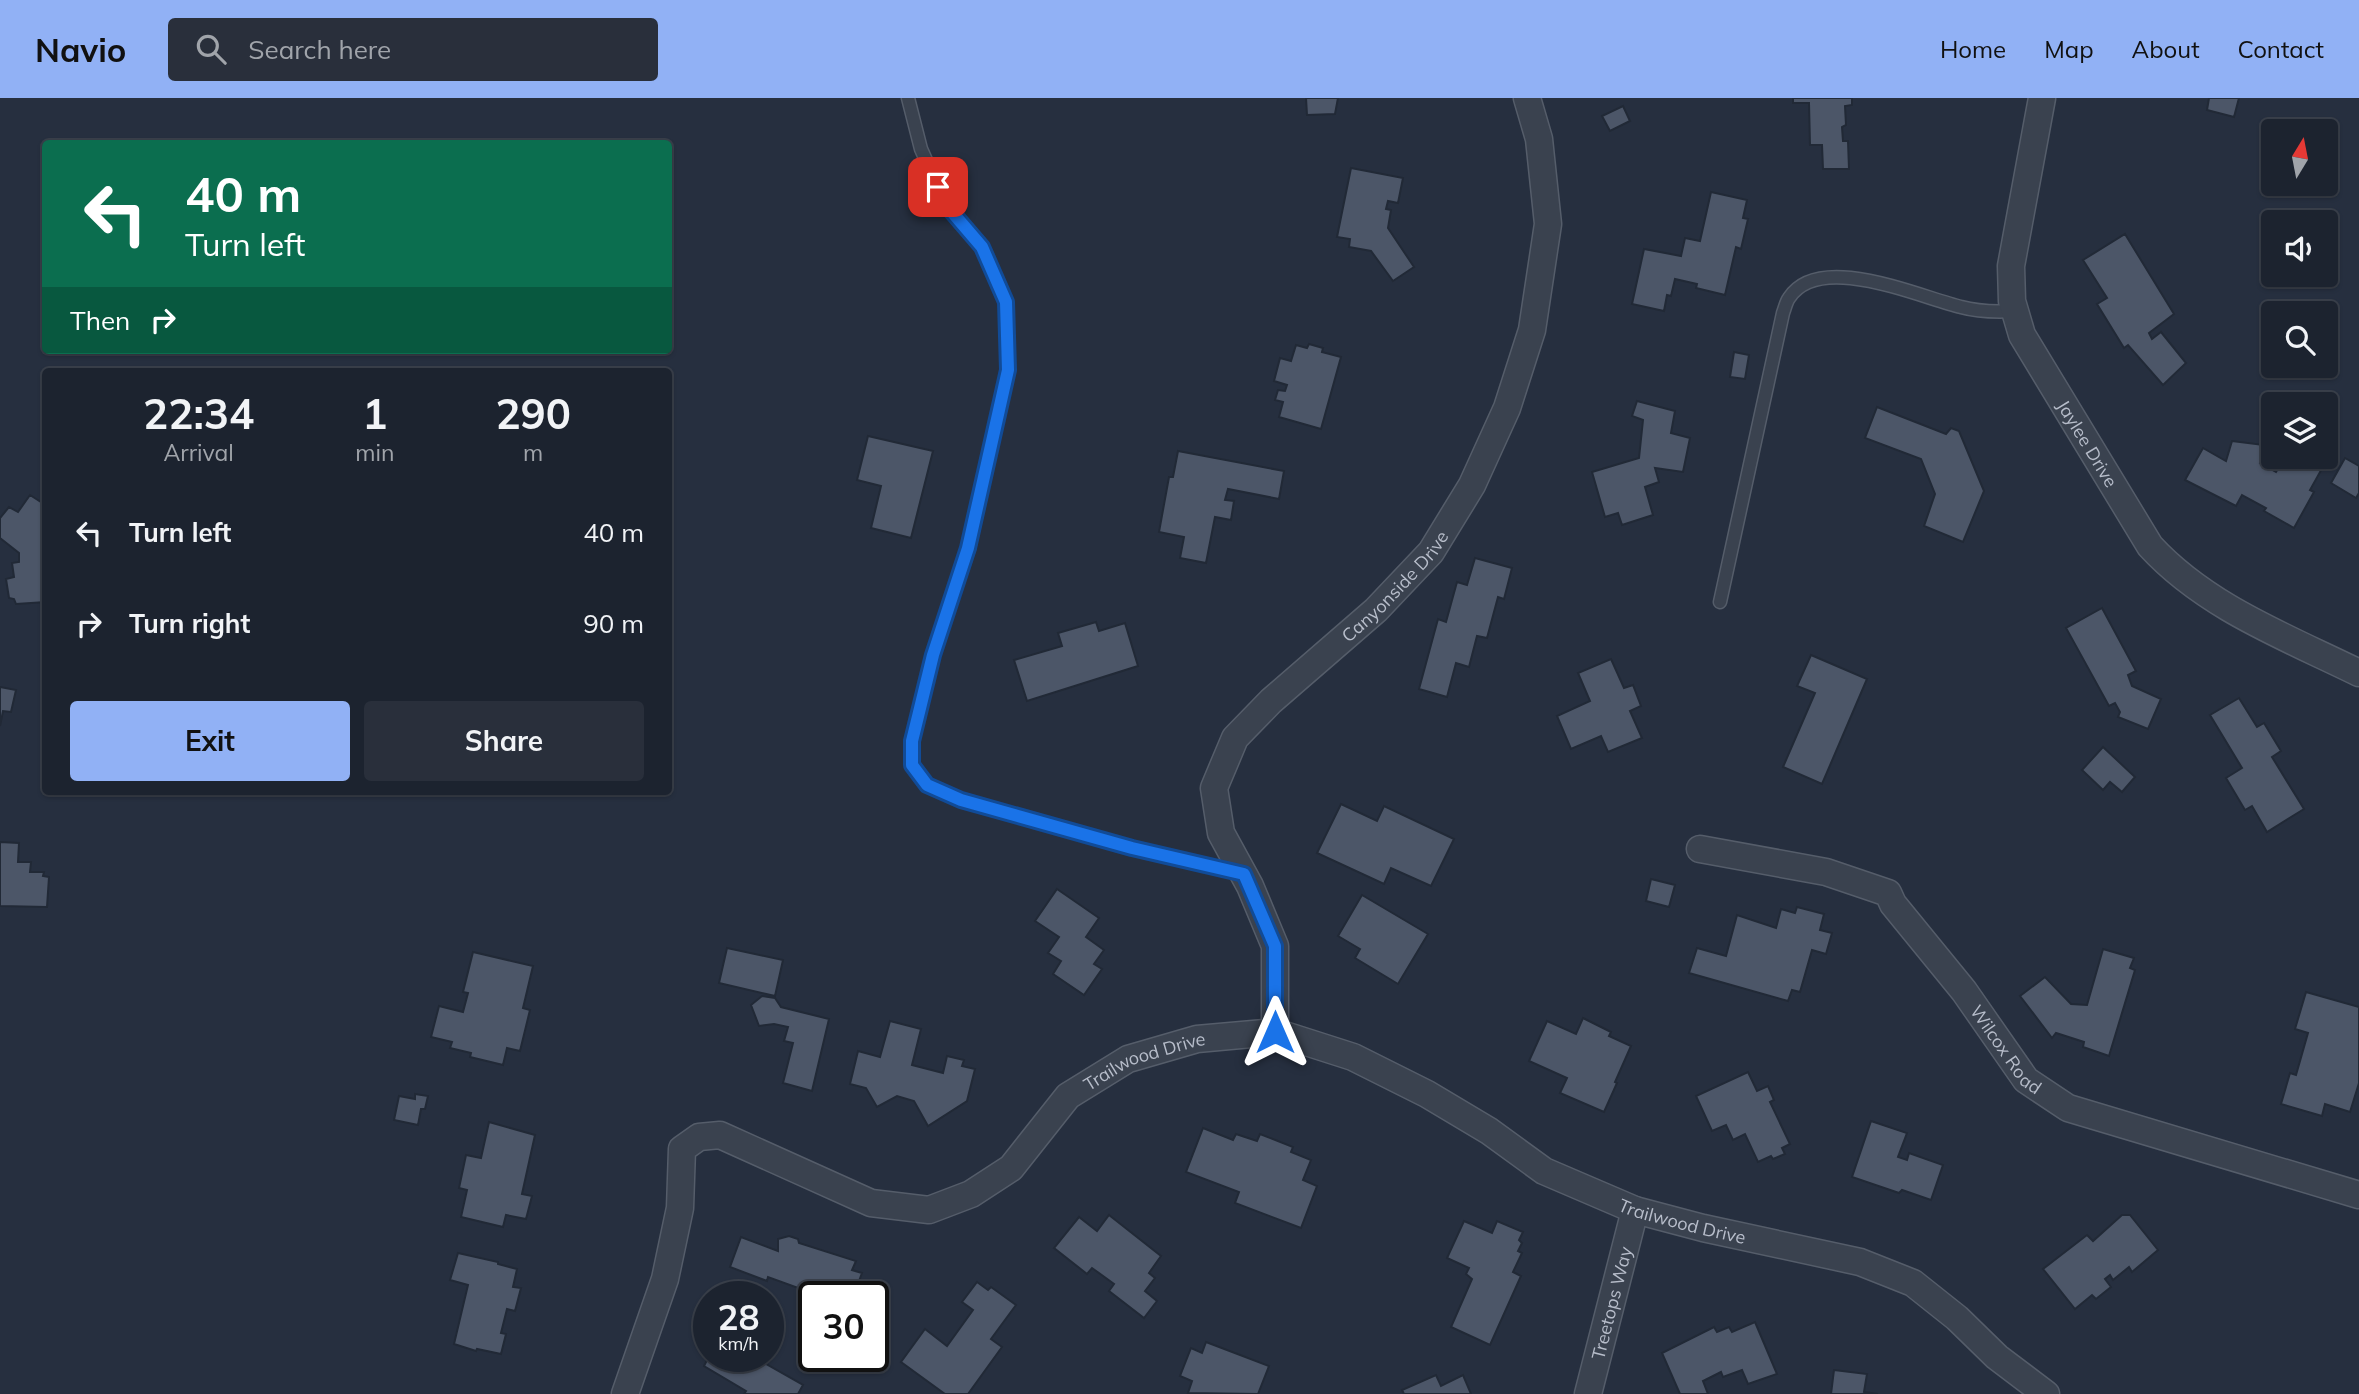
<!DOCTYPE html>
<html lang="en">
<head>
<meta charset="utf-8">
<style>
  body { margin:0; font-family:Mulish,sans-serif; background:#292f3b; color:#f1f3f6; height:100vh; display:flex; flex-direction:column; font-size:26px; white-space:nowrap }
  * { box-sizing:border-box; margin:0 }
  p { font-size:23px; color:#a0a4aa }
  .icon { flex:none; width:38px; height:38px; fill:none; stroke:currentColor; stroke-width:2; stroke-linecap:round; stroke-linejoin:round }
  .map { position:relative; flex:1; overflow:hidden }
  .details { position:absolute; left:42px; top:270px; width:630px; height:427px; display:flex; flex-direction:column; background:#1c232f; border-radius:7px; box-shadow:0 2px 5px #0004,0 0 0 2px #3a404b }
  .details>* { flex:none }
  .guide { position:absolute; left:42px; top:42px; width:630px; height:214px; border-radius:7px; box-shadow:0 2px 5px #0004,0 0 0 2px #3a404b; background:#0b6e4f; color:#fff; overflow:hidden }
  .needle { width:46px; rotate:10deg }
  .buttons { position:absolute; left:2261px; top:21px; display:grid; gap:14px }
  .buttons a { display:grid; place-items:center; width:77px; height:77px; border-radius:7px; background:#1c232f; box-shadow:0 2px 5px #0004,0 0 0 2px #3a404b; font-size:35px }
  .speed { position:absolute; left:693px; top:1183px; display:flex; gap:14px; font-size:35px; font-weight:700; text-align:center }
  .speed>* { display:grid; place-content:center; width:91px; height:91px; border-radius:50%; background:#1c232f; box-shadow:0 2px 5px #0004,0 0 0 2px #3a404b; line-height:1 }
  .speed small { font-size:18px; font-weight:400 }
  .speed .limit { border:4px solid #111; border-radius:10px; background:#fff; color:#111 }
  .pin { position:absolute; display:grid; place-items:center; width:60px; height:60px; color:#fff; margin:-30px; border-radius:14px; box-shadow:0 4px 10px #0006 }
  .me { position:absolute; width:77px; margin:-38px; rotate:0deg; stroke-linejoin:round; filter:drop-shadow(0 0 5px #0008) }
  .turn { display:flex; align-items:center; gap:24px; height:147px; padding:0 28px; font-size:32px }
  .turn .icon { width:91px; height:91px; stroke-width:2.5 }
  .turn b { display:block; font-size:49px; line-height:60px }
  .then { display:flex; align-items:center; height:66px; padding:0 28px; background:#0003; gap:14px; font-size:26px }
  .eta { display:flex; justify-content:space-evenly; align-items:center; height:119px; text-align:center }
  .eta b { font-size:42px; font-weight:700; line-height:49px }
  .primary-button { display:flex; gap:14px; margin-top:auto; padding:14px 28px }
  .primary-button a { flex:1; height:80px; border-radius:7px; background:#91b1f5; color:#111; font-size:28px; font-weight:700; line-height:80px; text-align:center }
  .primary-button a+a { background:#292f3b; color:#f1f3f6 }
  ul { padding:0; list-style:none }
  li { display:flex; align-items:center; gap:21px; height:91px; padding:0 28px }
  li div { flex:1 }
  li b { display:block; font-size:26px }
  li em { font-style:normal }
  header { display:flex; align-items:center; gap:42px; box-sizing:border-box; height:98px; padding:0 35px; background:#91b1f5; color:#111 }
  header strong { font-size:33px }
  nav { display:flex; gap:38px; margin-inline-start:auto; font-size:24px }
  .search { width:490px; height:63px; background:#292f3b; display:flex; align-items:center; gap:18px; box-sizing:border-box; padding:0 24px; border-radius:7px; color:#a0a4aa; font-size:26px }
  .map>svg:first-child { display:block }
  .building { fill:#4c5668; stroke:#212936; stroke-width:2 }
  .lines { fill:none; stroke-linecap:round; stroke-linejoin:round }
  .service-casing { stroke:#555d6a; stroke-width:15 }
  .minor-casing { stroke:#555d6a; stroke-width:29 }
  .service { stroke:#3a424f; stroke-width:12 }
  .minor { stroke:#3a424f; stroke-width:26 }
  .route-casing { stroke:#114b97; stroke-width:18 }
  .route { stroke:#1a73e8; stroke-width:12 }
  .labels { text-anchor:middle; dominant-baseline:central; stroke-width:6; stroke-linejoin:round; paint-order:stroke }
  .street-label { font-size:18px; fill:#b7bdca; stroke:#1f2735 }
</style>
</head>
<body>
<header>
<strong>Navio</strong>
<div class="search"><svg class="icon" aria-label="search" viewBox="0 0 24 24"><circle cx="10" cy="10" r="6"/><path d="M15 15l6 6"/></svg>Search here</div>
<nav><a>Home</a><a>Map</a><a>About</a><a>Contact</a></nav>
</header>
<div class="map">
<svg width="2359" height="1296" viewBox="0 0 2359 1296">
  <rect width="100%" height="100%" fill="#262f3f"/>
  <g class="building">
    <polygon points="1306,0 1338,0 1335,16 1307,17"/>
    <polygon points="1793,0 1852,0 1852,7 1845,8 1846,27 1842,29 1843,43 1848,43 1849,71 1823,71 1822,47 1810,47 1809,5 1793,5"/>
    <polygon points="2209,0 2239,0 2234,19 2207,12"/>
    <polygon points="1623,8 1630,23 1610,33 1602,18"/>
    <polygon points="1351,70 1403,80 1398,105 1388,103 1386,111 1391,112 1388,130 1414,169 1393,183 1371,153 1349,149 1350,141 1337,139"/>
    <polygon points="1711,94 1747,102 1743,120 1748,121 1741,151 1736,149 1725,197 1696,190 1697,186 1675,181 1671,198 1667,197 1664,213 1632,206 1644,151 1681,158 1685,140 1700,143"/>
    <polygon points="2125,136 2174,216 2149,235 2152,241 2161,234 2186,265 2163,287 2128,247 2124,250 2097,206 2107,200 2083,162"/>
    <polygon points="1309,246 1323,250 1322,254 1341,259 1321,331 1279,319 1283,304 1275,302 1278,292 1285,293 1287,287 1274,283 1280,260 1291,263 1296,247 1307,250"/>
    <polygon points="1734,254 1749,257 1745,281 1730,279"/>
    <polygon points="1637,303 1675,313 1671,335 1690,340 1683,374 1655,370 1659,384 1645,389 1653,417 1622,427 1618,415 1605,419 1592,374 1639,360 1643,322 1632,318"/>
    <polygon points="1877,309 1946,336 1951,330 1959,333 1984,393 1963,444 1924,428 1935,396 1921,361 1865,340"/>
    <polygon points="868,338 933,353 911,440 871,430 881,388 857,382"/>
    <polygon points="2232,343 2264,347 2260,365 2276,374 2285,359 2309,359 2324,367 2310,392 2314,394 2294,430 2264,413 2266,410 2242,397 2236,408 2185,382 2203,350 2226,363"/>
    <polygon points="1178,353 1284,373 1279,401 1228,391 1225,402 1234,403 1231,422 1215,419 1206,465 1180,460 1184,439 1159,434 1169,379 1173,379"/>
    <polygon points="2345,360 2359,368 2359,395 2356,400 2331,385"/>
    <polygon points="30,397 44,406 46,404 46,504 16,506 14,501 9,500 6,481 14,479 12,465 19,464 19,455 0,440 0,420 9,409 18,414"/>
    <polygon points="1475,460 1512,470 1504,501 1498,499 1487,540 1477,538 1469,569 1456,565 1447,599 1419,591 1438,521 1446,524 1457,484 1467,487"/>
    <polygon points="2102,510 2136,573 2128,577 2132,588 2161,601 2148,631 2118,619 2120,614 2115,605 2109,608 2066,530"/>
    <polygon points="1096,524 1099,533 1125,525 1138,568 1027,603 1014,562 1062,548 1058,535"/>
    <polygon points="1811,557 1867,581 1822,686 1783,669 1815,595 1797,588"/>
    <polygon points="1611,561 1624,590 1633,587 1641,608 1630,613 1642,640 1608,654 1601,638 1571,651 1557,618 1590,603 1578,575"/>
    <polygon points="0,589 16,592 11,614 3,613 0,628"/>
    <polygon points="2239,600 2257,629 2264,625 2281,653 2272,659 2304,711 2267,734 2252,708 2245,712 2226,680 2242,670 2210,617"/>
    <polygon points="2103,649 2135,679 2122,694 2110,684 2103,692 2082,672"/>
    <polygon points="1341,706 1377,723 1384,708 1454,741 1431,788 1391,770 1384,786 1317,755"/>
    <polygon points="0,744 19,745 18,764 31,764 30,774 44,774 43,778 49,779 47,809 0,808"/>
    <polygon points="1651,781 1675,787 1669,809 1646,803"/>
    <polygon points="1057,791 1099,820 1086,839 1104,852 1094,866 1102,871 1084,897 1053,876 1061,863 1048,855 1059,839 1035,823"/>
    <polygon points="1362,797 1428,836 1398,886 1355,860 1360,851 1338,838"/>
    <polygon points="1797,809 1824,816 1820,832 1832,835 1826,856 1812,852 1800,894 1792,892 1788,903 1689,875 1697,850 1726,858 1737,817 1776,830 1781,811 1795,815"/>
    <polygon points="727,850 783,862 775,898 719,885"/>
    <polygon points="2103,851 2134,860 2130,870 2135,872 2109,958 2083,949 2084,944 2056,935 2052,940 2020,898 2045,879 2071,906 2087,907"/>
    <polygon points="473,854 533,868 523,910 530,912 520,953 507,950 503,967 470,959 471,955 450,950 452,944 431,939 439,908 463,914 468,895 463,894"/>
    <polygon points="2306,894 2359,909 2359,985 2350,1014 2325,1006 2322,1018 2281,1006 2290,975 2296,977 2308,935 2295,931"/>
    <polygon points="762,898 775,900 781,909 829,921 812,993 783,985 793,945 784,943 788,929 774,926 759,928 751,907"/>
    <polygon points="1583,920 1611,934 1609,938 1631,948 1615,984 1617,985 1604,1014 1560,995 1567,980 1529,963 1547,923 1576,936"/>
    <polygon points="890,923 921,931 912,967 943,975 947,958 964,962 962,968 975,971 967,1003 928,1028 914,1003 897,998 877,1009 866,990 850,986 858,953 880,959"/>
    <polygon points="1748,974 1757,993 1768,988 1774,1002 1770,1004 1790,1046 1782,1050 1785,1056 1773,1061 1771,1058 1758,1064 1745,1036 1733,1042 1726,1027 1712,1033 1696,998"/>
    <polygon points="415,996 428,998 425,1011 421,1011 418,1027 394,1022 399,998 415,1001"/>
    <polygon points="1871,1023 1907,1035 1898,1059 1907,1062 1909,1055 1943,1067 1931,1102 1902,1092 1899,1095 1852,1079"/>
    <polygon points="489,1024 535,1037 522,1096 532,1098 526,1121 506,1117 503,1129 461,1119 467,1092 459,1090 466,1057 481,1060"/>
    <polygon points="1203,1030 1233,1042 1236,1036 1257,1043 1260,1036 1293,1049 1291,1054 1311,1062 1303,1082 1317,1088 1301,1130 1235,1105 1239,1094 1186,1074"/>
    <polygon points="1109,1117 1161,1158 1149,1175 1155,1180 1145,1193 1157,1203 1144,1220 1109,1193 1114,1186 1092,1170 1087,1176 1054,1150 1079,1119 1097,1133"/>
    <polygon points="2122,1117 2130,1117 2158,1152 2132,1174 2129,1169 2113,1182 2110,1177 2105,1181 2111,1189 2096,1201 2092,1197 2075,1211 2043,1171 2087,1137 2093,1143"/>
    <polygon points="1464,1123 1492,1135 1497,1123 1523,1134 1519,1142 1522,1145 1518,1153 1522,1155 1513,1174 1521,1178 1490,1247 1451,1229 1472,1181 1466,1176 1469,1170 1447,1160"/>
    <polygon points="789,1138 798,1141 799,1145 856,1163 852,1172 862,1175 853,1199 823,1199 768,1179 767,1183 730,1169 741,1139 778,1153 778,1141"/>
    <polygon points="458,1155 498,1164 498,1166 517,1171 513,1189 521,1190 515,1213 507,1211 501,1235 506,1236 501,1256 477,1251 476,1253 454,1246 468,1187 450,1182"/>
    <polygon points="977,1184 988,1192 991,1189 1016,1207 991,1241 1002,1249 968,1296 945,1296 901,1264 925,1231 947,1248 973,1212 962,1204"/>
    <polygon points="1755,1224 1777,1276 1748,1286 1742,1272 1723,1279 1721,1274 1703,1283 1708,1296 1680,1296 1662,1255 1714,1229 1717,1234 1729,1229 1732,1234"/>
    <polygon points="1206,1244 1269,1268 1258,1296 1188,1295 1192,1283 1180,1278 1191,1250 1202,1255"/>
    <polygon points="709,1258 761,1258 759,1262 803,1287 798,1296 744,1296 746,1293 704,1268"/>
    <polygon points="1834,1272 1867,1276 1864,1294 1878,1296 1831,1296"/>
    <polygon points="1436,1277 1441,1288 1463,1277 1471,1296 1404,1296 1402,1292"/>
  </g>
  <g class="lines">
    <defs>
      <g id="service">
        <polyline points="908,0 921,51 946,107 982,149 1006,204 1008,272 969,450 933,557 912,643 912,667 927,687 961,702 1132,750 1240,775"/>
        <path d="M1720,504L1783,215C1785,210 1786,204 1789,200C1819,153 1919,199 1961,209C1979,214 1996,214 2014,213"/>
      </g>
      <g id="minor">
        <path id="s1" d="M2042,0L2011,168L2012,203L2022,237L2150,448C2206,509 2286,539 2359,575"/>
        <path id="s2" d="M1700,751L1826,774L1888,795L1893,806L1964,893L2026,982L2068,1010L2359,1097"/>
        <path id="s3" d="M1275,934V848L1250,788L1221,735L1214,690L1235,640L1271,603L1376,512L1431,454L1472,387L1507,310L1532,232L1548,126L1539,41L1527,0"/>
        <path id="s4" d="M625,1296L665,1181L680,1110L682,1051L699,1039L720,1037L871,1105L929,1112L971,1096L1011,1070L1068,998L1128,961L1197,941L1275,934L1353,959L1427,996L1489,1033L1544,1073L1635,1112L1703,1130L1860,1164L1913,1185L1957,1220L1997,1259L2046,1296"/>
        <path id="s5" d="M1588,1296L1635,1112"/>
      </g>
    </defs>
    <use href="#service" class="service-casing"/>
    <use href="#minor" class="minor-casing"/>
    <use href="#service" class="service"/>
    <use href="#minor" class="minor"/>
  </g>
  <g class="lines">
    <defs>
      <polyline id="route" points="938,89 946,107 982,149 1006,204 1008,272 968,450 933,557 912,643 912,667 927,687 961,702 1132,750 1244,776 1275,848 1275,934"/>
    </defs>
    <use href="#route" class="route-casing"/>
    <use href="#route" class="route"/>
  </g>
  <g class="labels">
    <g class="street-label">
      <text stroke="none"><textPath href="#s1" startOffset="368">Jaylee Drive</textPath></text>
      <text stroke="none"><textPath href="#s3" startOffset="532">Canyonside Drive</textPath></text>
      <text stroke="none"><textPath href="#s2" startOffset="390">Wilcox Road</textPath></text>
      <text stroke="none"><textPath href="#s4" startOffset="789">Trailwood Drive</textPath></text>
      <text stroke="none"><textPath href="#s4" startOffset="1377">Trailwood Drive</textPath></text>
      <text stroke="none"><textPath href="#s5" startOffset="94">Treetops Way</textPath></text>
    </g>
  </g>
</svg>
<div class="buttons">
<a><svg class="needle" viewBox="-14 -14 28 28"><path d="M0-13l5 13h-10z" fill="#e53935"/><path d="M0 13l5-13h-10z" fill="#a0a4aa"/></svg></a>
<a><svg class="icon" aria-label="sound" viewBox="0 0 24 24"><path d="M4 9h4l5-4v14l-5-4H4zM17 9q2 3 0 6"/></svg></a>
<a><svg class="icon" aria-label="search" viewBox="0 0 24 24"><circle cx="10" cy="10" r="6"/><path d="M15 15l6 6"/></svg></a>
<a><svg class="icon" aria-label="layers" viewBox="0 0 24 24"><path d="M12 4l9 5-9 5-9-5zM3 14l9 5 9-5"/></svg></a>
</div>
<div class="speed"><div>28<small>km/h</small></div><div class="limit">30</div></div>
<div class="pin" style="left:938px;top:89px;background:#d93025"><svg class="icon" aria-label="arrive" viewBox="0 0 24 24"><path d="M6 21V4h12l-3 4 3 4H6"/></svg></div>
<svg class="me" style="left:1275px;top:934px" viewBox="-20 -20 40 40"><path d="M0-17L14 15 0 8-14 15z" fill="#1a73e8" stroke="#fff" stroke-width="4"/></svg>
<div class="guide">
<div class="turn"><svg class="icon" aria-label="left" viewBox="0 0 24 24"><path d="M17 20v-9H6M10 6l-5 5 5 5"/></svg><div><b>40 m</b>Turn left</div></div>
<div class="then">Then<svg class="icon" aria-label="right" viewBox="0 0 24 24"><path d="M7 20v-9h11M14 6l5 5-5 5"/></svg></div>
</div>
<section class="details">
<div class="eta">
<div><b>22:34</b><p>Arrival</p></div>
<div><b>1</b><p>min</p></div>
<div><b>290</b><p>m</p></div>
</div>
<ul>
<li><svg class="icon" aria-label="left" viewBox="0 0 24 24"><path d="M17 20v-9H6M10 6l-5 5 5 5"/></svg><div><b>Turn left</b></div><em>40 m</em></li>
<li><svg class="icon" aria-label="right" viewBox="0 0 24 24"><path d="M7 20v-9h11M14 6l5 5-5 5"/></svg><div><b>Turn right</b></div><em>90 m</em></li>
</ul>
<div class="primary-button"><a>Exit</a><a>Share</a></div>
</section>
</div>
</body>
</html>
